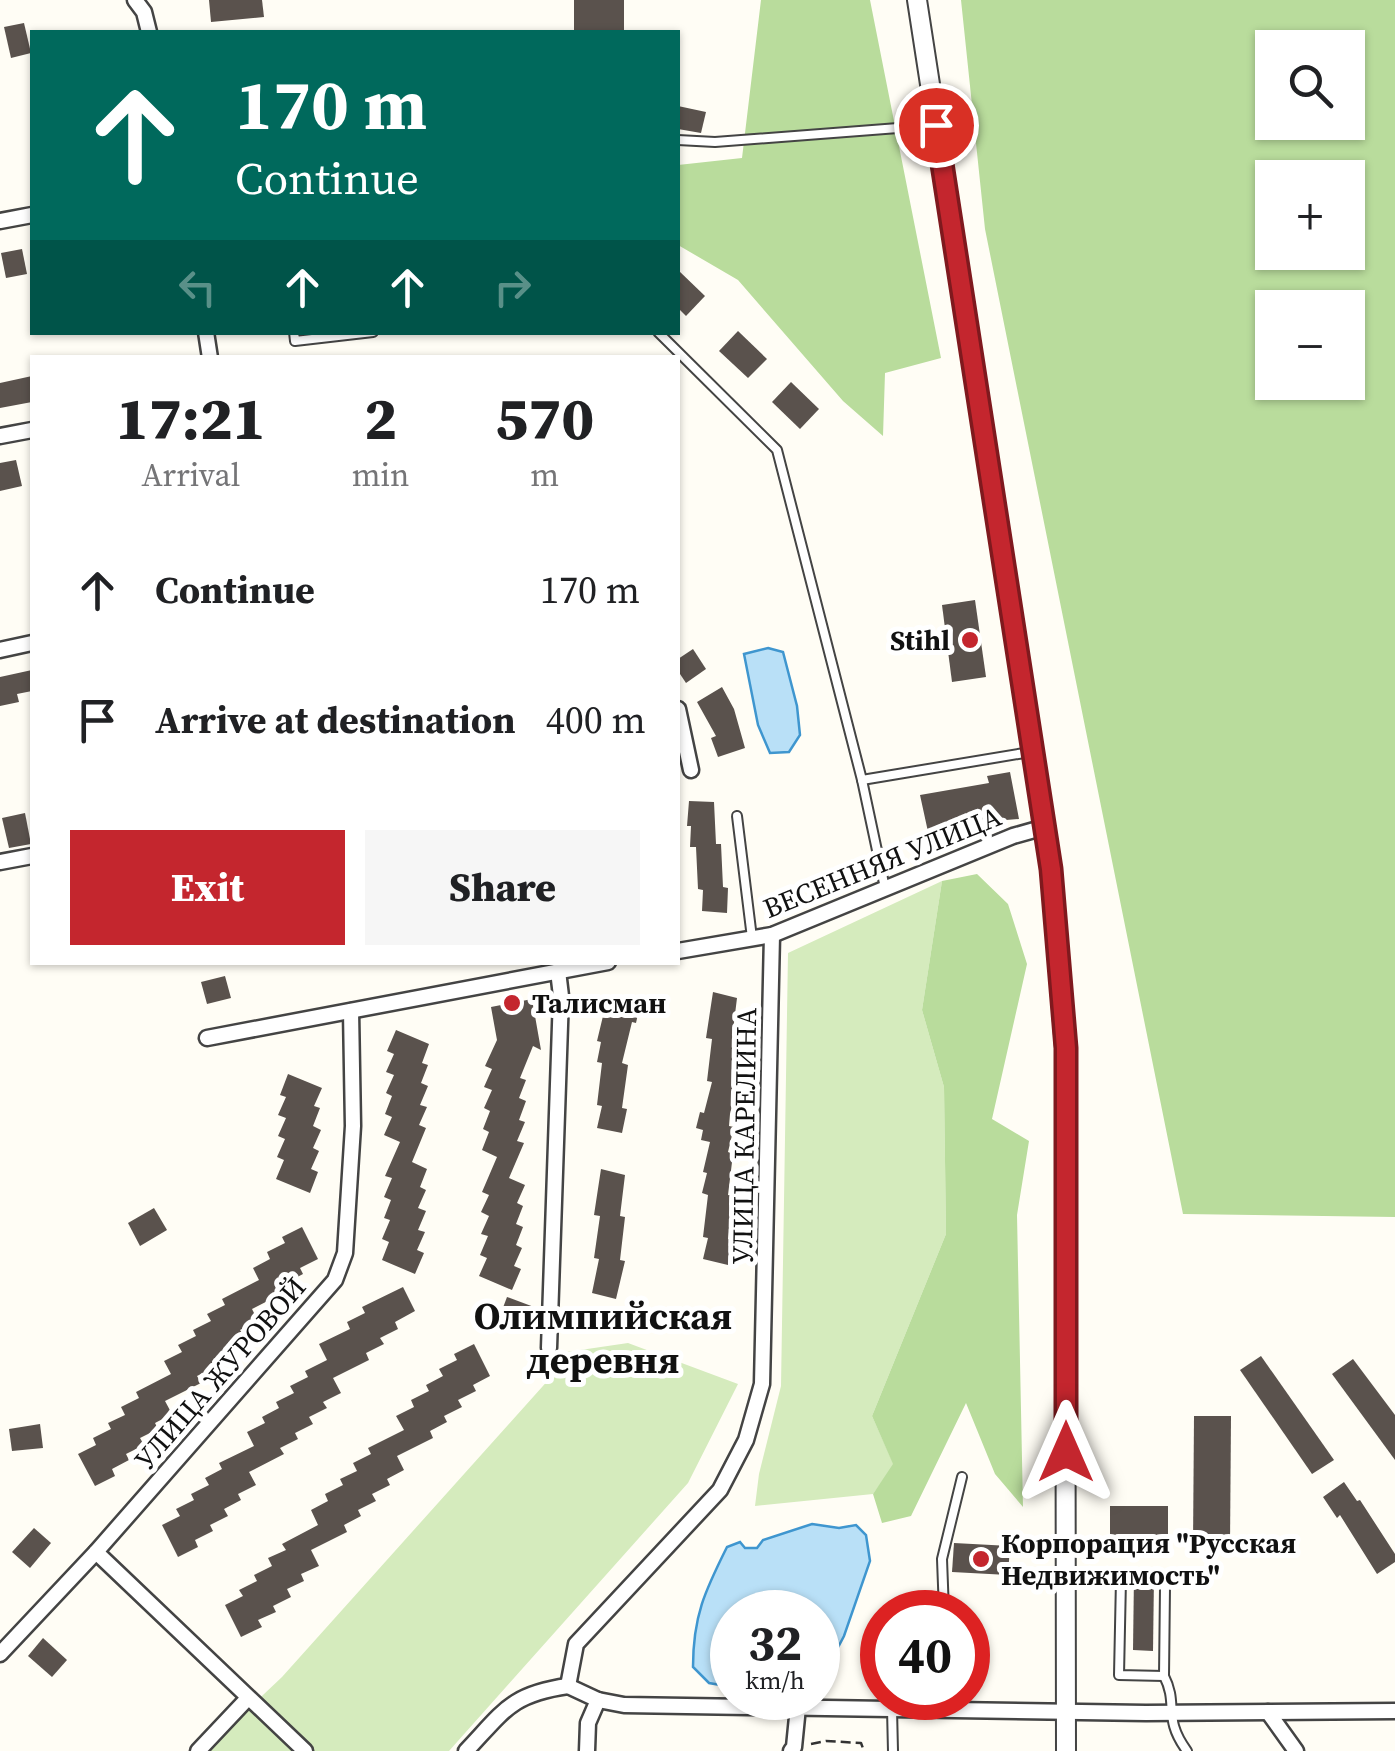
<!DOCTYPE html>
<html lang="en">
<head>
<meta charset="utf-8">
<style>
  body { margin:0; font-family:"Source Serif 4",serif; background:#f6f6f6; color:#202124; height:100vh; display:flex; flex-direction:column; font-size:38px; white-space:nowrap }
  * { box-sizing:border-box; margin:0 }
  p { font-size:32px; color:#757577 }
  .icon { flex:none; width:55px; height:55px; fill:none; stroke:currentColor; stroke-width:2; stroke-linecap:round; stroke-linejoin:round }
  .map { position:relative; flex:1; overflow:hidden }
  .side { position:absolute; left:30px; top:355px; width:650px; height:610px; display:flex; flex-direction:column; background:#fff; border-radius:0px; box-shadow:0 2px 8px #0004 }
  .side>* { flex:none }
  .top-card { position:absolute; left:30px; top:30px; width:650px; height:305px; border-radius:0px; box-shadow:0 2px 8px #0004; background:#00695c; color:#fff; overflow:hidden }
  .fabs { position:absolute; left:1255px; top:30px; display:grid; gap:20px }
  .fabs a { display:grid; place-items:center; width:110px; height:110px; border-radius:0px; background:#fff; box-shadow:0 2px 8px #0004; font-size:50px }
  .speed { position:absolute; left:710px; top:1590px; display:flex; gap:20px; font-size:50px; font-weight:700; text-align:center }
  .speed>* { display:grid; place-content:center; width:130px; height:130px; border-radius:50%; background:#fff; box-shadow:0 2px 8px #0004; line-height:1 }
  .speed small { font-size:25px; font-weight:400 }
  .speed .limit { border:15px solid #d22; background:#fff; color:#111 }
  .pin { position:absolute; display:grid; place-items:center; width:85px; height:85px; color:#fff; margin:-42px; border:5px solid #fff; border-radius:50%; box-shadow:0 2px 10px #0007 }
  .me { position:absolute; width:110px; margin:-55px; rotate:0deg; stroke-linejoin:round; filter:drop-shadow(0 0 8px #0008) }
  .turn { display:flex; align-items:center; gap:35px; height:210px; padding:0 40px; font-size:45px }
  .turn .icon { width:130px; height:130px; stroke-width:2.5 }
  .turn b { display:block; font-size:70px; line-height:85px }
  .lanes { display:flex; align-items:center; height:95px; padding:0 40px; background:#0003; justify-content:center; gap:50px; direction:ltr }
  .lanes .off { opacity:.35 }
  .eta { display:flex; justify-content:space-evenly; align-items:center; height:170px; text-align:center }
  .eta b { font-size:60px; font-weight:800; line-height:70px }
  .cta { display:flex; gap:20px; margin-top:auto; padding:20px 40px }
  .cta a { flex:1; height:115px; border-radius:0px; background:#c4262e; color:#fff; font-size:40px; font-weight:800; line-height:115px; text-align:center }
  .cta a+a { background:#f6f6f6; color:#202124 }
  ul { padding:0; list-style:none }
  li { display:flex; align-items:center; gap:30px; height:130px; padding:0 40px }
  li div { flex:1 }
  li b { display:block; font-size:38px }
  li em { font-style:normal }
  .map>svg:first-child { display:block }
  .green { fill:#d5ebbd }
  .forest { fill:#b9dc9c; fill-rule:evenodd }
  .water { fill:#b9e0f7; stroke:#3f96cf; stroke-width:2.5 }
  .building { fill:#5a524d }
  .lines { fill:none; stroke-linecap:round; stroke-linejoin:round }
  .service-casing { stroke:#444; stroke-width:12 }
  .minor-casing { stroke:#444; stroke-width:19 }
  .tertiary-casing { stroke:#444; stroke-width:22 }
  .path { stroke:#333; stroke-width:2.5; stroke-dasharray:10 5; stroke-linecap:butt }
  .service { stroke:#fff; stroke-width:8 }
  .minor { stroke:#fff; stroke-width:14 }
  .tertiary { stroke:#fff; stroke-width:18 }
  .route-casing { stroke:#7f191e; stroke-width:25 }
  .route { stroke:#c4262e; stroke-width:18 }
  .poi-dot { fill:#c4262e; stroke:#fff; stroke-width:4 }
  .labels { text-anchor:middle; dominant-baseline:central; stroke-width:10; stroke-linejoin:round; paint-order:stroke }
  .poi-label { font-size:28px; font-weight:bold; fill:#111; stroke:#fff; text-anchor:start }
  .street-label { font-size:28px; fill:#111; stroke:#fff }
  .district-label { font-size:38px; font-weight:bold; fill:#111; stroke:#fff }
</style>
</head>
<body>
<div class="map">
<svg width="1395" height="1751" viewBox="0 0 1395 1751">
  <rect width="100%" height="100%" fill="#fffdf5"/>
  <g class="green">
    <polygon points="942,881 922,1010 944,1087 946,1234 872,1416 894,1465 873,1494 755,1506 759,1474 781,1386 788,953"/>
    <polygon points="628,1343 738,1384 688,1483 449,1751 204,1751 282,1677 551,1377 560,1353"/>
  </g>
  <g class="forest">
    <polygon points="761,0 870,0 941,358 885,373 883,436 843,401 738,280 678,245 678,165 742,158"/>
    <path d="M961,0H1395V1217L1183,1214L985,229ZM1272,48H1348V122H1272ZM1272,178H1348V252H1272ZM1272,308H1348V382H1272Z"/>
    <polygon points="977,874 1008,904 1027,964 992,1119 1029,1141 1017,1215 1023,1507 995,1474 966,1403 911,1516 882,1523 873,1494 893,1464 872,1416 946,1234 944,1087 922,1010 942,881"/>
  </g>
  <g class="water">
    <polygon points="768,648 783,652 797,706 800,735 789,752 770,753 758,725 744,654"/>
    <path d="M812,1524L839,1528L856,1525L866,1535L870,1561L844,1636L826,1670L818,1679V1612H732V1687L709,1683L693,1667C693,1616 705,1591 727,1547L740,1542L745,1548H757L763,1540Z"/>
  </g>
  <g class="building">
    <polygon points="209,0 262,0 264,17 211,22"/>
    <rect x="574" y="0" width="50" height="32"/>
    <polygon points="24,23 31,53 11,58 4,27"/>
    <polygon points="678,106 706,112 701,133 678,129"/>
    <polygon points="22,249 27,274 6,278 1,253"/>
    <polygon points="678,270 705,296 686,316 678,308"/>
    <polygon points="738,331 767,359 748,378 719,351"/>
    <polygon points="32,376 32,402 0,408 0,383"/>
    <polygon points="791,382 819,409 800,429 772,402"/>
    <polygon points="16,460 22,486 0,491 0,463"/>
    <polygon points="975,600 986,677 952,682 942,605"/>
    <polygon points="693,649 706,669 686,683 678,671 678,659"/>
    <polygon points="32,670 32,691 17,694 19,702 0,706 0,677"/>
    <polygon points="722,687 734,709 745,748 718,757 711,738 716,736 697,702"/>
    <polygon points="1010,772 1019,819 970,823 962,835 930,841 920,795 989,783 987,776"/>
    <polygon points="689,801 714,802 716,844 721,844 723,887 728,888 727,913 702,911 703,890 698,889 696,847 690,847 691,826 687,826"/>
    <polygon points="25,813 31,844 9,848 2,818"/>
    <polygon points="225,976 231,998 207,1004 201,982"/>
    <polygon points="713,992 737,998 732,1039 737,1041 732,1084 737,1085 730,1114 729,1126 734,1127 728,1152 733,1154 728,1195 734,1196 728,1239 733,1240 728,1265 703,1259 708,1238 703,1237 708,1195 702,1193 707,1173 703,1172 710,1142 701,1140 703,1130 696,1128 700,1112 704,1113 712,1082 707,1081 712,1039 706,1038"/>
    <polygon points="613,998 640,1005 636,1023 632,1022 622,1063 628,1065 622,1108 627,1109 622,1133 597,1128 602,1106 597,1105 602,1063 597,1062 601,1042 597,1041 603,1016 608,1018"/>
    <polygon points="532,999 541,1050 533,1046 520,1078 526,1080 519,1098 526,1101 519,1120 525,1122 517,1141 524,1143 509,1178 525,1185 517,1203 523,1206 516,1224 523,1227 516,1245 522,1248 514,1266 521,1269 512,1290 479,1276 487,1258 480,1255 488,1236 481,1234 489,1216 481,1212 489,1195 482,1192 497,1157 482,1150 489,1132 483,1129 490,1111 484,1108 492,1090 484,1087 492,1069 485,1066 497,1040 491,1007"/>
    <polygon points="396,1030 429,1044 422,1063 428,1065 421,1083 428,1086 420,1105 427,1107 419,1125 426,1128 412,1162 427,1169 420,1187 426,1190 418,1208 426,1211 418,1230 425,1232 417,1250 424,1253 415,1274 382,1260 389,1242 382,1239 390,1220 384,1218 391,1200 384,1197 392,1178 385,1176 400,1142 384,1135 392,1117 385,1114 392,1096 386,1093 394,1075 386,1072 394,1054 387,1051"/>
    <polygon points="288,1074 322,1088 314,1106 320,1108 313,1126 321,1130 313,1148 319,1151 311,1169 318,1172 310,1193 276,1179 284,1160 277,1157 285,1139 278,1136 286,1118 278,1115 286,1097 280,1095"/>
    <polygon points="601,1169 625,1175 620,1216 625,1217 620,1260 625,1261 616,1299 592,1293 599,1259 594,1258 600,1216 594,1215"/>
    <polygon points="154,1208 167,1230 140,1246 128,1223"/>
    <polygon points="302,1227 318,1259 300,1268 303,1274 286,1283 289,1290 252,1309 258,1321 240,1330 244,1336 226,1345 230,1352 212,1361 215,1367 197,1376 201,1383 165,1401 172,1414 155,1423 158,1429 140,1438 144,1445 126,1454 129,1460 112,1469 115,1476 95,1486 78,1454 96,1445 93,1438 111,1429 108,1423 125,1415 121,1407 139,1398 136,1392 171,1374 164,1361 182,1352 178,1345 196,1336 193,1330 211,1321 207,1314 225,1305 222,1299 259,1280 253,1268 270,1259 267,1252 285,1243 282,1237"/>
    <polygon points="403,1287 415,1311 395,1322 398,1329 380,1338 384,1344 366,1353 369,1360 333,1378 341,1393 323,1402 327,1408 309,1417 313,1424 295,1433 298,1439 280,1448 284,1454 249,1472 256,1485 238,1494 241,1500 224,1509 228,1516 210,1525 213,1531 195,1540 198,1547 178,1557 162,1525 180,1516 176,1509 194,1500 191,1494 209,1485 205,1478 222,1469 219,1463 254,1446 247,1432 265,1423 262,1417 279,1408 276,1402 294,1393 290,1386 308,1377 305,1371 327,1360 319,1344 350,1329 347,1322 365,1313 362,1307"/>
    <polygon points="507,1297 534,1307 524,1331 498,1321"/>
    <polygon points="474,1344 490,1376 473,1385 476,1391 458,1400 462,1407 444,1416 447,1422 430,1431 433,1438 397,1456 404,1470 387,1479 390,1485 372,1494 376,1501 358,1510 361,1516 344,1525 347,1532 311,1550 319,1566 301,1574 304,1581 287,1589 291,1597 273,1606 276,1612 258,1620 262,1627 241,1637 225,1605 243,1596 239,1590 257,1581 254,1575 272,1566 268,1558 286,1550 282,1544 318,1525 311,1510 328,1501 325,1494 343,1485 340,1479 357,1471 353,1463 371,1454 368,1448 404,1430 396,1416 414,1407 411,1400 429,1391 426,1385 443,1376 439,1369 457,1360 454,1354"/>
    <polygon points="1261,1356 1334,1460 1312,1474 1240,1370"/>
    <polygon points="1353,1359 1395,1415 1395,1460 1332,1374"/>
    <polygon points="1194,1416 1231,1416 1230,1545 1193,1545"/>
    <polygon points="40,1424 43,1448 12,1451 9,1429"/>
    <polygon points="1344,1482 1357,1501 1360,1500 1395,1554 1395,1562 1377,1574 1340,1515 1337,1518 1323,1497"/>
    <rect x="1110" y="1506" width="58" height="30"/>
    <polygon points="34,1528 51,1543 30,1568 12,1552"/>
    <polygon points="954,1543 1010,1546 1008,1575 952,1572"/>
    <polygon points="1134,1575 1154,1576 1153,1651 1133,1650"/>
    <polygon points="43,1638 67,1660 52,1677 28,1656"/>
  </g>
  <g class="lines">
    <defs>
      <g id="service">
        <polyline points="678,140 715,142 937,125"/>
        <polyline points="294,332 295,341 373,332"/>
        <polyline points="658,332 777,450 862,780 885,888"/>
        <polyline points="862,780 1030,752"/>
        <polyline points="737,816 752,938"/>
        <polyline points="1121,1579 1119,1675 1164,1676"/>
        <path d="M1165,1587L1164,1676C1179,1705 1162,1717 1187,1751"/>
        <polyline points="944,1612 942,1559 962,1477"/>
        <polyline points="892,1709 893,1751"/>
      </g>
      <g id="minor">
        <polyline points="135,0 144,12 149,32"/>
        <polyline points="0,221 32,215"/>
        <polyline points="206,332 210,358"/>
        <polyline points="0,436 32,430"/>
        <polyline points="0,650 32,643"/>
        <polyline points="678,709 691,770"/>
        <polyline points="0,862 32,856"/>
        <polyline points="678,951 772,935 1013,836 1045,827"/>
        <polyline points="207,1038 608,962"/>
        <polyline points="549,1348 561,996 558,971"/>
        <polyline points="96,1552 305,1751"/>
        <polyline points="0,1654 96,1552 335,1280 345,1253 353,1126 351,1011"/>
        <polyline points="568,1686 598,1700 624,1705 1146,1713 1395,1711"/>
        <polyline points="568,1686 576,1644 720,1490 746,1440 762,1384 772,935"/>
        <polyline points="1268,1712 1296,1751"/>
        <polyline points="198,1751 248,1698"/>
        <path d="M466,1751C504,1711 511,1694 568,1686"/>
        <polyline points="587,1751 588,1723 598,1700"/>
        <polyline points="791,1751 794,1747 798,1707"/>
      </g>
      <polyline id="tertiary" points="917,0 1051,869 1065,1048 1066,1751"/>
    </defs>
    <use href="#service" class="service-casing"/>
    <use href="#minor" class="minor-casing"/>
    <use href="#tertiary" class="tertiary-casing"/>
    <polyline class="path" points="811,1744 826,1741 861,1743 864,1751"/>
    <use href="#service" class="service"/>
    <use href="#minor" class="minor"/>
    <use href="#tertiary" class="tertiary"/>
  </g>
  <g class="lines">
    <defs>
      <polyline id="route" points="936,125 1051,869 1066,1048 1066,1452"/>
    </defs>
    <use href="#route" class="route-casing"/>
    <use href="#route" class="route"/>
  </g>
  <g class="poi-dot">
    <circle cx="970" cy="640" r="10"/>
    <circle cx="512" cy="1003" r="10"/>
    <circle cx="981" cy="1559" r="10"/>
  </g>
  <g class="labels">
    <g class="poi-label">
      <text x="950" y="640" text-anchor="end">Stihl</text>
      <text x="532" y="1003">Талисман</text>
      <text x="1001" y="1543">Корпорация "Русская<tspan x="1001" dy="32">Недвижимость"</tspan></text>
    </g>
    <g class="street-label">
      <text transform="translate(882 862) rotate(-22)">ВЕСЕННЯЯ УЛИЦА</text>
      <text transform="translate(744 1136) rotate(-89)">УЛИЦА КАРЕЛИНА</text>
      <text transform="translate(220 1373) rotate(-49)">УЛИЦА ЖУРОВОЙ</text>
    </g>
    <g class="district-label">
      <text x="603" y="1316">Олимпийская<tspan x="603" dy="44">деревня</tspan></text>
    </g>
  </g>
</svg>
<div class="fabs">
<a><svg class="icon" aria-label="search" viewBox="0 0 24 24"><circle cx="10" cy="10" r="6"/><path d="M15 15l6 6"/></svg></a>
<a>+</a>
<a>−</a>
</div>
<div class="speed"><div>32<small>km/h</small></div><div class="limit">40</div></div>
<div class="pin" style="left:936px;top:125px;background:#d93025"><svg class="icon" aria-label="arrive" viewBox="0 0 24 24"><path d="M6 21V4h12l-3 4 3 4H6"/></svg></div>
<svg class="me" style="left:1066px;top:1452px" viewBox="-20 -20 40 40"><path d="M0-17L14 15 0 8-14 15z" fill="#c4262e" stroke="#fff" stroke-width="4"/></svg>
<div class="top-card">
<div class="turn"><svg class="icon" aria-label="ahead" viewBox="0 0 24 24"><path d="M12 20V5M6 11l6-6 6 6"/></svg><div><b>170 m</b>Continue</div></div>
<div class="lanes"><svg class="icon off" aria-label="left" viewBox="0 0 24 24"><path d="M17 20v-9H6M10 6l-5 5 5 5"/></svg><svg class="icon" aria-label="ahead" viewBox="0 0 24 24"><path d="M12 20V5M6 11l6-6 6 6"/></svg><svg class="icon" aria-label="ahead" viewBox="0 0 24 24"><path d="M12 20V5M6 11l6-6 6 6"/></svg><svg class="icon off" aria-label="right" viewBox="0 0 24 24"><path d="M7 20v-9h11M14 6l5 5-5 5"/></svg></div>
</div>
<section class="side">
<div class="eta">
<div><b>17:21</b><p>Arrival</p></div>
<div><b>2</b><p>min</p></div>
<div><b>570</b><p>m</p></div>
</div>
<ul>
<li><svg class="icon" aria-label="ahead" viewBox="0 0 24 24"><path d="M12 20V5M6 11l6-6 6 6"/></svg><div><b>Continue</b></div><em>170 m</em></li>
<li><svg class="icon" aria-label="arrive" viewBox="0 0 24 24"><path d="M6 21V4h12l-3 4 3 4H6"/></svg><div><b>Arrive at destination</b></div><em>400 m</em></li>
</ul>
<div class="cta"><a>Exit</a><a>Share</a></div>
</section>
</div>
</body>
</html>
